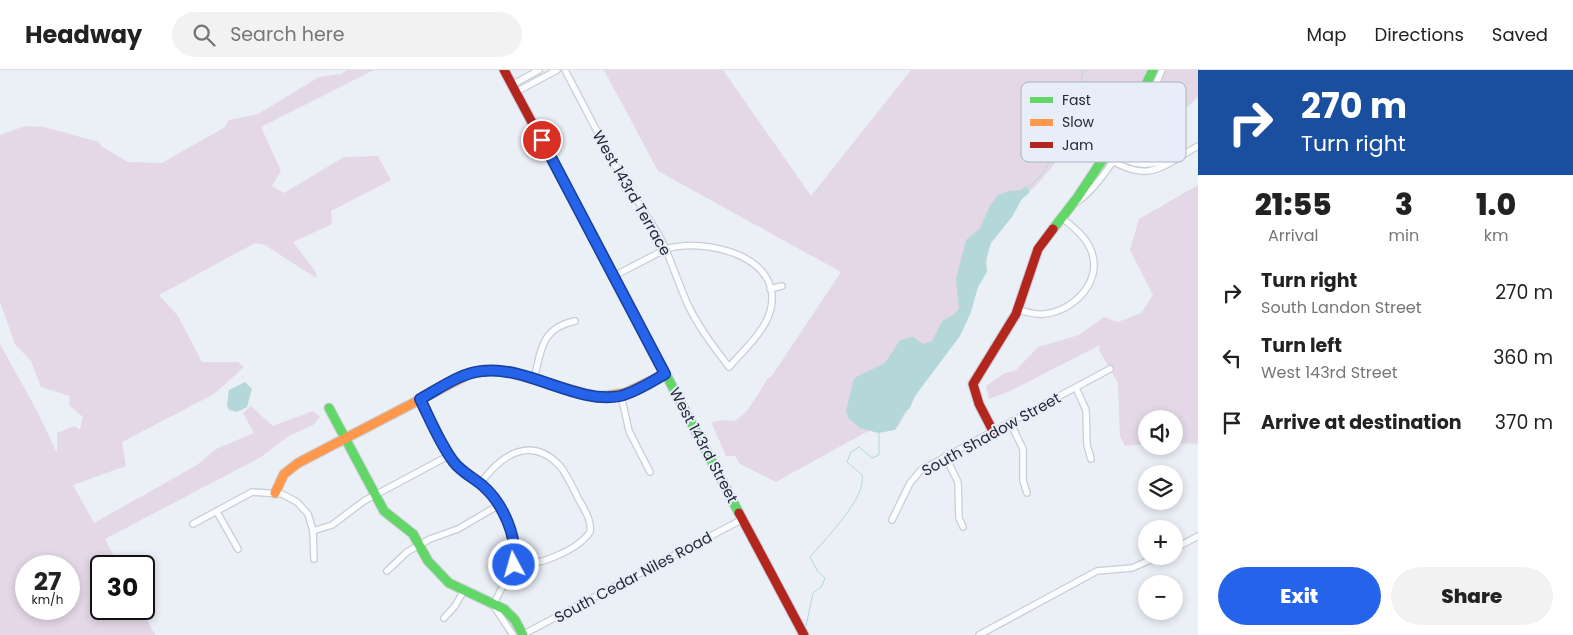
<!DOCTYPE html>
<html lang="en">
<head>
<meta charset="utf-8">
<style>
  body { margin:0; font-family:Poppins,sans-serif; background:#f2f2f2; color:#222; height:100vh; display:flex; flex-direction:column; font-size:19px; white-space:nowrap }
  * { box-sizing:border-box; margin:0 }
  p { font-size:16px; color:#767676 }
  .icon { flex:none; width:28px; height:28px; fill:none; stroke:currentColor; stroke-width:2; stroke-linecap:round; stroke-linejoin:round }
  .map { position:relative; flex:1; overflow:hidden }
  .panel { display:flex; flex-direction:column; background:#fff; width:375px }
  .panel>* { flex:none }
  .top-card { background:#1a4fa0; color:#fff; overflow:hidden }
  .tools { position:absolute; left:1138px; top:340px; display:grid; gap:10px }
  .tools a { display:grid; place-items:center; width:45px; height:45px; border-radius:50%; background:#fff; box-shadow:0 2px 8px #0003; font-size:25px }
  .speed { position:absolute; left:15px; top:485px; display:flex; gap:10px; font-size:25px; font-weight:700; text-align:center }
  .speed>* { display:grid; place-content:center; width:65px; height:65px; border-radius:50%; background:#fff; box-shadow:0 2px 8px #0003; line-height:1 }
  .speed small { font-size:12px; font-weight:400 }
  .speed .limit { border:2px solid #111; border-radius:8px; background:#fff; color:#111 }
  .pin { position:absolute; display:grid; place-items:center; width:42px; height:42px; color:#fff; margin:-21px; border:2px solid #fff; border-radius:50%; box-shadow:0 1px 5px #0007 }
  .me { position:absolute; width:55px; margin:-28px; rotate:354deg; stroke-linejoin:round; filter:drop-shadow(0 0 4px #0008) }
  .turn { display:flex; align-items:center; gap:18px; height:105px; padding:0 20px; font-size:22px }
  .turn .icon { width:65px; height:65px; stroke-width:2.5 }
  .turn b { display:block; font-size:35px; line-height:42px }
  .eta { display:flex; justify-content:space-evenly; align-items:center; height:85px; text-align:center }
  .eta b { font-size:30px; font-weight:800; line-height:35px }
  .action { display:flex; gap:10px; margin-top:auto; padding:10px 20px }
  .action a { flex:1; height:58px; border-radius:30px; background:#2563eb; color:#fff; font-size:20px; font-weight:800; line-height:58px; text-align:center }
  .action a+a { background:#f2f2f2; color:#222 }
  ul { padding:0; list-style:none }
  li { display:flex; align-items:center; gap:15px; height:65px; padding:0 20px }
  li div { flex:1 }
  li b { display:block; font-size:19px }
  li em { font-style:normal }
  header { display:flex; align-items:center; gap:30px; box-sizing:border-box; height:70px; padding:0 25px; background:#fff; border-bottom:1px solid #e0e0e0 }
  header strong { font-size:24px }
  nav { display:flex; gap:28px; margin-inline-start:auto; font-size:18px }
  .search { width:350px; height:45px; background:#f2f2f2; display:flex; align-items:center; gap:12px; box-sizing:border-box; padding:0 18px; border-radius:28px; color:#767676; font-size:19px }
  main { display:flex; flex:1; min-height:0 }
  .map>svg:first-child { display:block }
  .green { fill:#e4d8e7; fill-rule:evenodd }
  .water { fill:#b4d8d9 }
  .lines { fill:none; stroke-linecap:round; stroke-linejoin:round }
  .stream { stroke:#b4d8d9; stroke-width:1 }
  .street-casing { stroke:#c8cdd6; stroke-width:8 }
  .fast-casing { stroke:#c8cdd6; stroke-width:11 }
  .slow-casing { stroke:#c8cdd6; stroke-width:11 }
  .jam-casing { stroke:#c8cdd6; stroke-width:11 }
  .street { stroke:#fcfdfe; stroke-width:5.5 }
  .fast { stroke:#63d668; stroke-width:9 }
  .slow { stroke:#ff974d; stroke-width:9 }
  .jam { stroke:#b3261e; stroke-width:9 }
  .route-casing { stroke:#184099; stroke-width:12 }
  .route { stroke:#2563eb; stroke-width:9 }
  .labels { text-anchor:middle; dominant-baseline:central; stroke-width:4; stroke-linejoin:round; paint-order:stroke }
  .street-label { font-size:15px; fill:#232a35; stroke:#e7eefa }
  .key { fill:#e7eefa; stroke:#acb3bf; stroke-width:1 }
  .key-label { font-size:14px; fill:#232a35 }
</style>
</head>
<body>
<header>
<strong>Headway</strong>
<div class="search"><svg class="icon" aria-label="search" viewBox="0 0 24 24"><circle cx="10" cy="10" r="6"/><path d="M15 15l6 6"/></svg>Search here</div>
<nav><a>Map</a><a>Directions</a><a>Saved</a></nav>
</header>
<main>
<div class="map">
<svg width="1198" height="565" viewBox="0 0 1198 565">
  <rect width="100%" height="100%" fill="#ebeff6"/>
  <g class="green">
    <path d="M347,0H374L261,57L281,101L272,116L284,123L344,87L378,86L391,110L331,141L332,154L293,172L316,202V208L265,175L255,173L159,225L178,246L202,292H238L244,297L214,324L122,372L126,396L73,415L94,453L197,395L216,379L254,363L243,343L251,336L273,356L313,341L320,347L313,355L287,367L261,387L105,469L119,496H101V539H141L155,565H0V274L37,341L57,383V363L74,356L80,359L83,347L69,335L70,326L41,317L31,291L15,274L0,232V65L25,56L44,57L99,72L101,76L128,92L162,93L225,57L229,50L258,44L319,7L341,4ZM26,496H69V539H26Z"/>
    <path d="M604,0H723L811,126L911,0H1198V27L1155,67L1103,36L1035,117L1023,126L1017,138L989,171L985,204L899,355C890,363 882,363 870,360L776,412L740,394L735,386H726L712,354L713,352L725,350L735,351L748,340L768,308L771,307L841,202L658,101Z"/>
    <polygon points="1198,115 1198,374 1174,373 1174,349 1146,349 1146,374 1125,376 1120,366 1118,313 1099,280 1100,275 1008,322 989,329 986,316 1003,304 1016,300 1038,277 1079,265 1104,247 1118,252 1141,243 1153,225 1130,180 1139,149"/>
  </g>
  <g class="water">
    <polygon points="1026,116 1030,122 1021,130 1012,147 991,173 986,190 987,202 978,217 971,242 960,266 915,326 910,338 905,342 895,360 878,363 860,358 849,349 846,341 854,308 885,293 900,270 913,267 923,274 932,271 942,251 953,245 959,239 956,209 966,170 980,158 990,136 998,125 1009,121 1021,120"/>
    <polygon points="245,312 252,319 247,337 237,342 229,340 227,336 229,320"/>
  </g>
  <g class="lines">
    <g class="stream">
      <path d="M1028,118C1036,110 1049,99 1050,86C1052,76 1038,68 1047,57C1052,51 1059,53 1066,52C1079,50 1087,35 1090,23L1081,11L1083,0"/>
      <path d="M806,556L813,523L822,516L825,508L818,502L810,487C825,469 867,428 862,405L847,392L851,382L859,377L872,388L879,385V363"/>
    </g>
    <defs>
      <g id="street">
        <path d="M565,0L612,90L660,167C671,189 678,213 688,235C699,258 714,277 729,297C743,281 764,262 770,242C786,186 705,167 666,179L614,206"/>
        <polyline points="512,15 539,0"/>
        <polyline points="516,22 557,0"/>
        <path d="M1112,83C1134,97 1149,97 1174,88"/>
        <path d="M1109,89C1150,114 1162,96 1198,76"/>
        <path d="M1077,132C1107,112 1148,35 1162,0"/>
        <polyline points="770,219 782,216"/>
        <path d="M1018,240C1027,242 1035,245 1044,244C1075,241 1105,209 1090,178C1084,165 1072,156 1061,147"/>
        <path d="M534,310C541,280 541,258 575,251"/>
        <polyline points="1076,318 1086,340 1087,375 1091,389"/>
        <polyline points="621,325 629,361 650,402"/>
        <polyline points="420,329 452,390 488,420 505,446 515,483 514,495 493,535 513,565"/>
        <polyline points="1010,352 1023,379 1023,411 1027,423"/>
        <polyline points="945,386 958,412 959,448 963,457"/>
        <path d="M480,414C500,386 530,364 560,396C567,405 572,416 577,426C583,438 592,449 590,462C577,481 536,497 514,495"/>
        <polyline points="217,442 238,479"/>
        <polyline points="892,450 910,413 921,400 1110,299"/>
        <polyline points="193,454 252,422 282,424 297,432 308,444 313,461 314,489"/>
        <polyline points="313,461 332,455 364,431 450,385"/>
        <polyline points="1174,479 1198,466"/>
        <polyline points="387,501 407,482 430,469 458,459 499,435"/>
        <polyline points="444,548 455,536 463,522"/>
        <polyline points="522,565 743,449"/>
        <polyline points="979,565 1097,501 1132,498 1159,486"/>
      </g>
      <g id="fast">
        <polyline points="1053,159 1077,128 1129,50 1153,0"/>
        <polyline points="633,242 739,443"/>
        <polyline points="329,338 384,441 413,464 428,491 449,513 504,539 515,550 523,565"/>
      </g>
      <polyline id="slow" points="275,423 284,404 298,393 473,302 496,300 508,302 598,327 625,323 665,304"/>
      <g id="jam">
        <polyline points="504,0 633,242"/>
        <polyline points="993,361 979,334 973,314 1016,244 1038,179 1053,159"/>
        <polyline points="739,443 804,565"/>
      </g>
    </defs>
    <use href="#street" class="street-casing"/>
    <use href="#fast" class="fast-casing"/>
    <use href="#slow" class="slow-casing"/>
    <use href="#jam" class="jam-casing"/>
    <use href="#street" class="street"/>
    <use href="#fast" class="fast"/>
    <use href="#slow" class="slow"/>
    <use href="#jam" class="jam"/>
  </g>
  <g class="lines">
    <defs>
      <path id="route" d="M514,495C518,467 503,433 482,415C472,407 460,401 453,391C439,372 430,349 420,329C439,319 460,303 482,301C526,295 578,335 620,326C636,322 651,312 665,304L542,70"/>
    </defs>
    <use href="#route" class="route-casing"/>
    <use href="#route" class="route"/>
  </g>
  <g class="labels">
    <g class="street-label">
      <text transform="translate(632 123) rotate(60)">West 143rd Terrace</text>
      <text transform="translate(991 364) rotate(-29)">South Shadow Street</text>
      <text transform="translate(704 375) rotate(62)">West 143rd Street</text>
      <text transform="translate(633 507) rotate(-28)">South Cedar Niles Road</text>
    </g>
  </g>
  <rect x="1021" y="12" width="165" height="80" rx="8" class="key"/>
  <rect x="1030" y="27" width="23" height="6" fill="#63d668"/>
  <rect x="1030" y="49" width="23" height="7" fill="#ff974d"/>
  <rect x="1030" y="72" width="23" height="6" fill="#b3261e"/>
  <g class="key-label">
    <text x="1062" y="35">Fast</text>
    <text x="1062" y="57">Slow</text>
    <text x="1062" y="80">Jam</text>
  </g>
</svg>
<div class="tools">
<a><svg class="icon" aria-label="sound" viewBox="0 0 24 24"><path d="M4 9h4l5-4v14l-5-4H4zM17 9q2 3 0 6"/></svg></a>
<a><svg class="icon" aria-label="layers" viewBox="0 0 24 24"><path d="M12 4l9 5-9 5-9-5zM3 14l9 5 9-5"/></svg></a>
<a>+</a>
<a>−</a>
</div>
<div class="speed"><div>27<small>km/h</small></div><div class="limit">30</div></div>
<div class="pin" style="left:542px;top:70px;background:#d93025"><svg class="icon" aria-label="arrive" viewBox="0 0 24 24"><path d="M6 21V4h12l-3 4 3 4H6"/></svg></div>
<svg class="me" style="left:514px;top:495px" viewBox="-20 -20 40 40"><circle r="17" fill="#2563eb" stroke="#fff" stroke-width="3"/><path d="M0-11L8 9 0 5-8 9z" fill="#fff"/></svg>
</div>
<section class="panel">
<div class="top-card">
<div class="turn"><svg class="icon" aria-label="right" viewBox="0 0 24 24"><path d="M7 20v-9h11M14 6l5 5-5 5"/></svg><div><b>270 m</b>Turn right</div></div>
</div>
<div class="eta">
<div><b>21:55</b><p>Arrival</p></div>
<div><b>3</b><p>min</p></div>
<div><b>1.0</b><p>km</p></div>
</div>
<ul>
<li><svg class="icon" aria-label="right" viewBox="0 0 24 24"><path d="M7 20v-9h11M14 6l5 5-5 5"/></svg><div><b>Turn right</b><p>South Landon Street</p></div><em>270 m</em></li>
<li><svg class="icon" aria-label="left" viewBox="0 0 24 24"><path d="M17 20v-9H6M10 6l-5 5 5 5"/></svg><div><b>Turn left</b><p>West 143rd Street</p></div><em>360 m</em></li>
<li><svg class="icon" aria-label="arrive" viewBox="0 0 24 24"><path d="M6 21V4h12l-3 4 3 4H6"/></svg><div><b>Arrive at destination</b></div><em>370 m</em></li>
</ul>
<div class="action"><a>Exit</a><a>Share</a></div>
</section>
</main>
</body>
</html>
